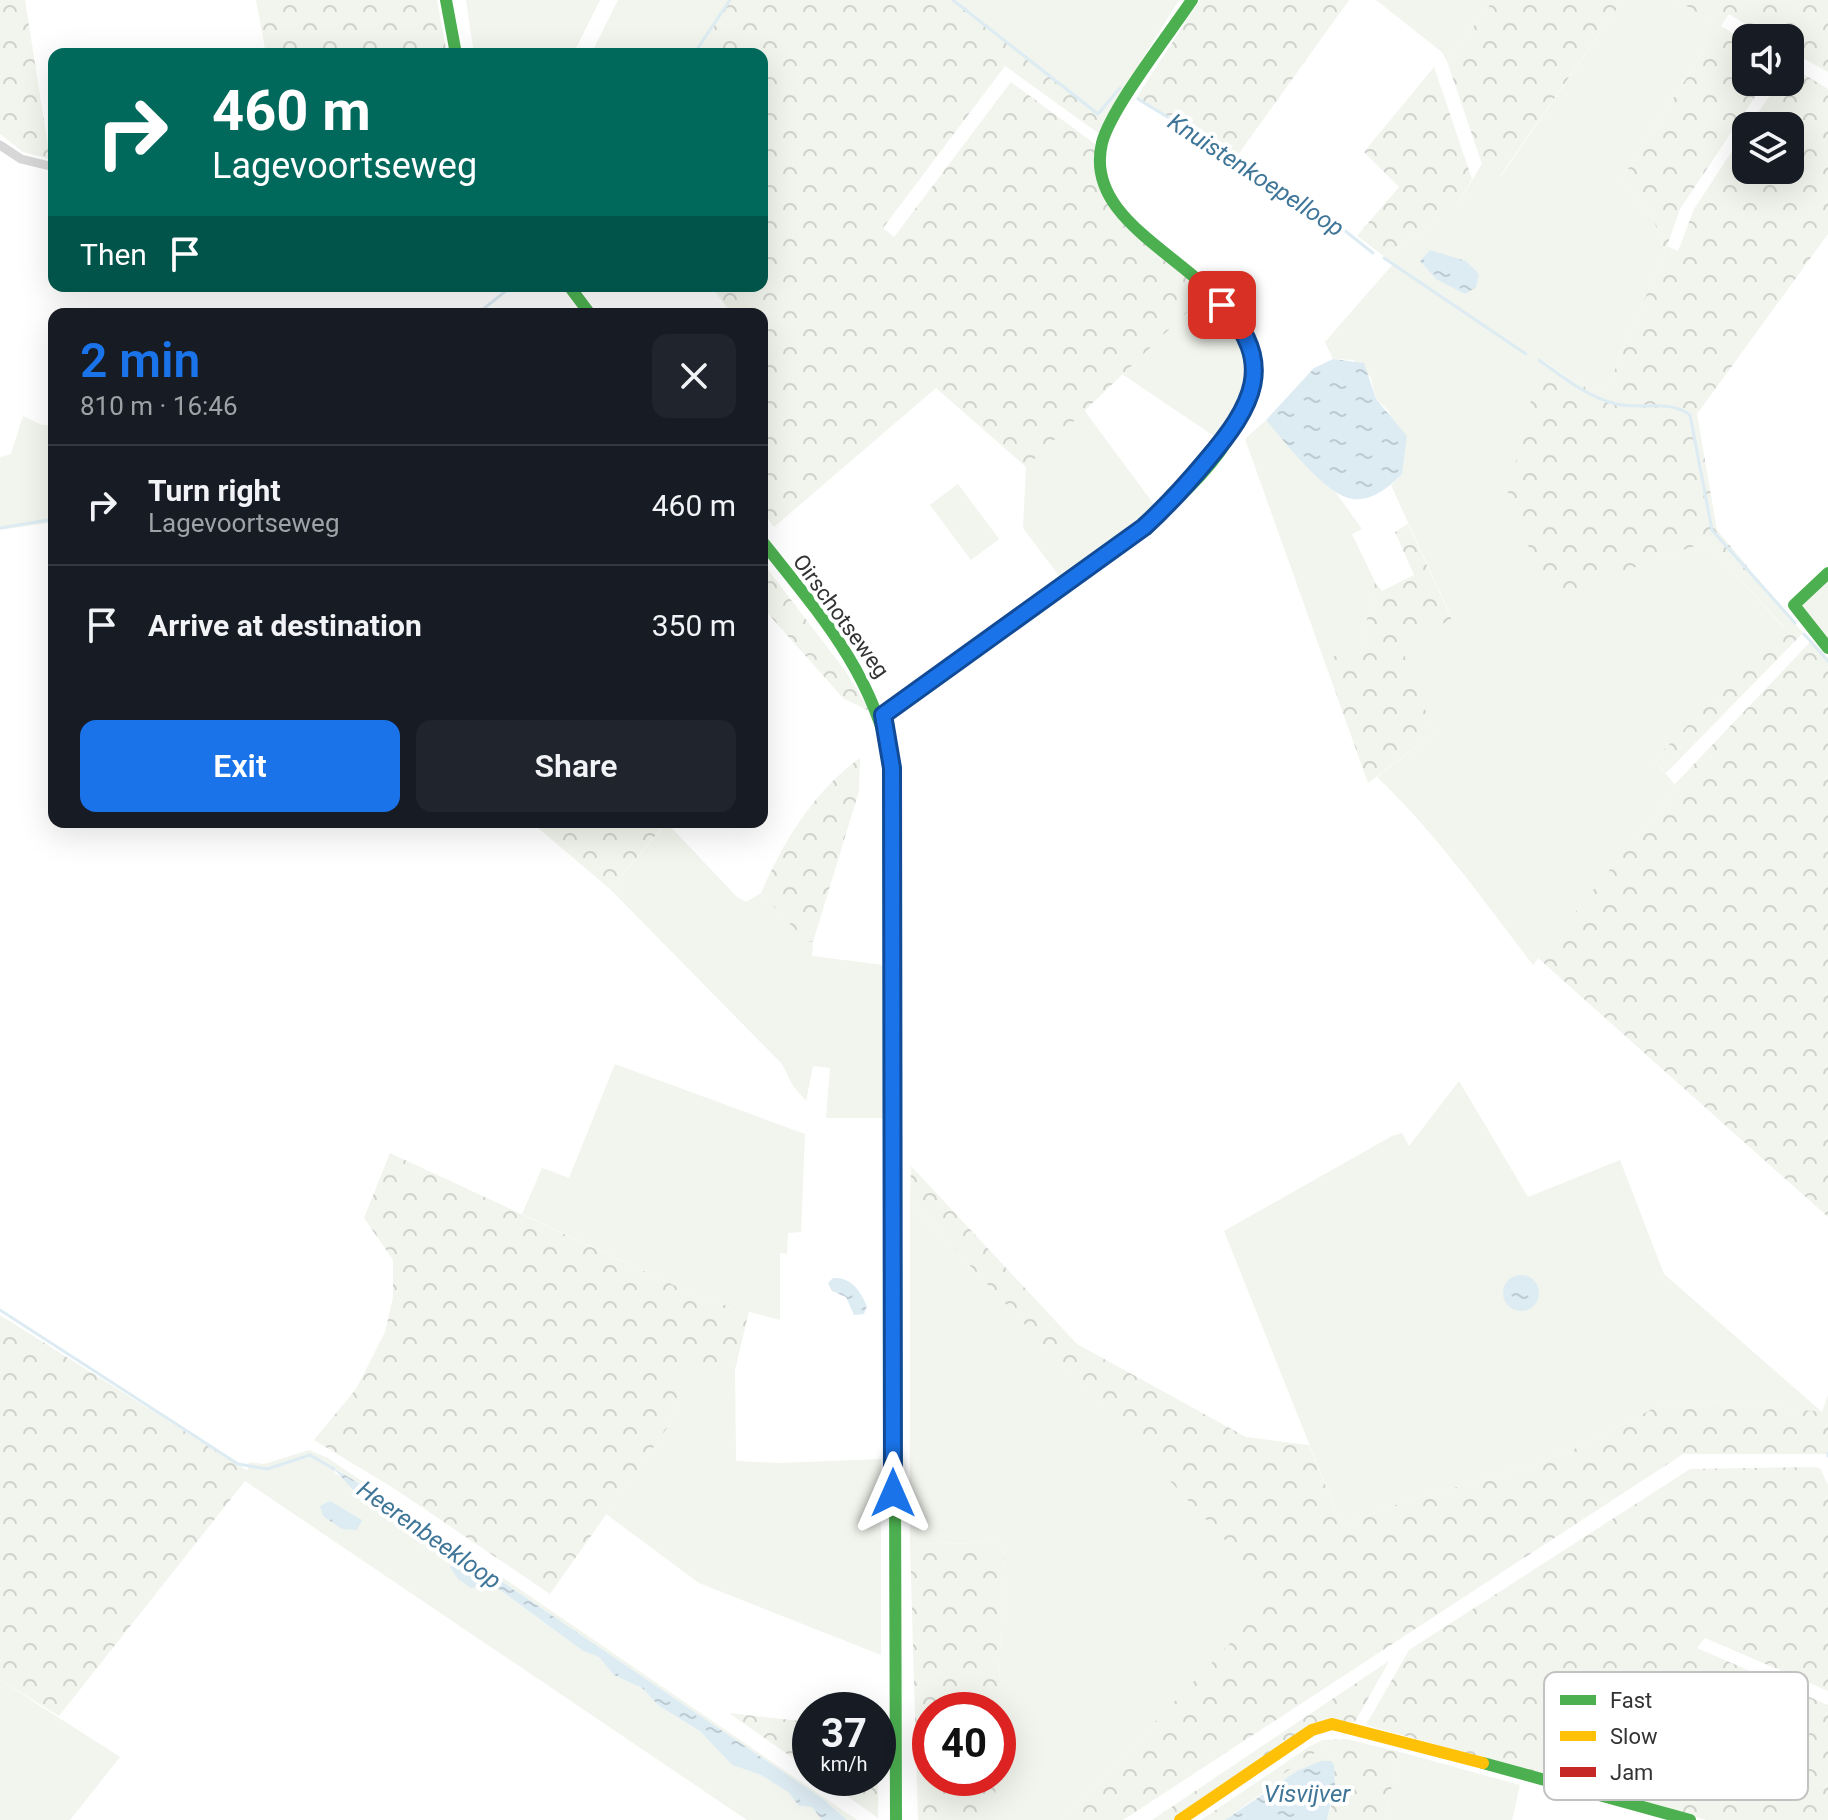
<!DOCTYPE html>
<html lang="en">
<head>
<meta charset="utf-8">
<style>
  body { margin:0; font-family:Roboto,sans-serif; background:#20242c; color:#f1f3f6; height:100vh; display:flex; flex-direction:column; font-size:30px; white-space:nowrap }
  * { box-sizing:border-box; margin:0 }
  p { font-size:26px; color:#9ea1a6 }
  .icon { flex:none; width:44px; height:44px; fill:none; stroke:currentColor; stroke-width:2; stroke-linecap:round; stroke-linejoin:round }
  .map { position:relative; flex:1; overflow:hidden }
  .details { position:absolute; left:48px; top:308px; width:720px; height:520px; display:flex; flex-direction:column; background:#171b24; border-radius:16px; box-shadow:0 8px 32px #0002 }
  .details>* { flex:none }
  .hud { position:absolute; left:48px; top:48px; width:720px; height:244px; border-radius:16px; box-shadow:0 8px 32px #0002; background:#00695c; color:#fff; overflow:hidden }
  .buttons { position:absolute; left:1732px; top:24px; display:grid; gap:16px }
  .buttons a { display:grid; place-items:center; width:72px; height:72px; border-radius:16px; background:#171b24; box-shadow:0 8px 32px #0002; font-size:40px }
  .speed { position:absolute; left:792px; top:1692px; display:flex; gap:16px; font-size:40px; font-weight:700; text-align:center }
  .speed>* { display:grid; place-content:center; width:104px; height:104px; border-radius:50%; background:#171b24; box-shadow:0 8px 32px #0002; line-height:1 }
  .speed small { font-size:20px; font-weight:400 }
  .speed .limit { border:12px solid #d22; background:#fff; color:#111 }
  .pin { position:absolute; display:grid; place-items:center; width:68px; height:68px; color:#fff; margin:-34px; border-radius:16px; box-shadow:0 4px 12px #0006 }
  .me { position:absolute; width:88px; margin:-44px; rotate:0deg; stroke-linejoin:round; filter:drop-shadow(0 0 6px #0008) }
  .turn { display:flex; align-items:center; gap:28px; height:168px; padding:0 32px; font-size:36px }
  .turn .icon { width:104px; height:104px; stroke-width:2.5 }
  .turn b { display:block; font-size:56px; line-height:68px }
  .then { display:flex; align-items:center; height:76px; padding:0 32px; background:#0003; gap:16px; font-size:30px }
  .round { display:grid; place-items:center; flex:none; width:84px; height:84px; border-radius:16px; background:#20242c }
  .summary { display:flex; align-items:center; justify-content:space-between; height:136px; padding:0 32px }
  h1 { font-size:48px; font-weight:600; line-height:60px; color:#1a73e8 }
  .primary-button { display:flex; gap:16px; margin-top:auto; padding:16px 32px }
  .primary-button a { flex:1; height:92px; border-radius:16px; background:#1a73e8; color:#fff; font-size:32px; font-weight:600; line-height:92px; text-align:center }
  .primary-button a+a { background:#20242c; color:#f1f3f6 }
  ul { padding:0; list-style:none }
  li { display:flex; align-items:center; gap:24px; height:120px; padding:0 32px; border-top:2px solid #363941 }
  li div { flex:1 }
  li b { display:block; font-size:30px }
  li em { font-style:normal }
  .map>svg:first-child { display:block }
  .grass { fill:#f1f5ed }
  .forest { fill:url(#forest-crowns) }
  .water { fill:url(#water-ripples) }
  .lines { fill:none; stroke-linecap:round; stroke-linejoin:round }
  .stream { stroke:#ddebf3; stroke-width:3 }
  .street { stroke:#d7d7d7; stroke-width:9 }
  .fast { stroke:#4caf50; stroke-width:12 }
  .slow { stroke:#ffc107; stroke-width:12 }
  .jam { stroke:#c62828; stroke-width:12 }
  .route-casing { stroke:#114b97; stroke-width:20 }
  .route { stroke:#1a73e8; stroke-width:14 }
  .labels { text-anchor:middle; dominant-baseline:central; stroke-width:8; stroke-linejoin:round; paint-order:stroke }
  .street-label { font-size:22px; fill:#333; stroke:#fff }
  .water-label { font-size:24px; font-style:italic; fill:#3f7597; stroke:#fff }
  .key { fill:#fff; stroke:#c2c2c2; stroke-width:2 }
  .key-label { font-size:22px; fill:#333 }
</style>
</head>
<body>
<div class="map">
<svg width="1828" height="1820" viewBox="0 0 1828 1820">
  <defs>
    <pattern id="forest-crowns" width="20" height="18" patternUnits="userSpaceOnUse" patternTransform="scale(2)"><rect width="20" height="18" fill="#f1f5ed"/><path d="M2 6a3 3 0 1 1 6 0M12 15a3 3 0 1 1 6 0" fill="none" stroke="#cfd2cc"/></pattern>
    <pattern id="water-ripples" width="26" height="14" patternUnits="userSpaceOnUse" patternTransform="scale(2)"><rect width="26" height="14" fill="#ddebf3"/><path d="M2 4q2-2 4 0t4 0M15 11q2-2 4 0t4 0" fill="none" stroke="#becad1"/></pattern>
  </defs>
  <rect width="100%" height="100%" fill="#fff"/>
  <g class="grass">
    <polygon points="466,0 600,0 573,54 474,54"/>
    <polygon points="618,0 731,0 696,54 591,54"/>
    <polygon points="956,0 1179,0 1105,119"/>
    <polygon points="1376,0 1494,0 1447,61 1442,52"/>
    <path d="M1623,0H1676L1720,26L1621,180L1654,221L1665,251L1605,393L1582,386L1542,360L1551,596L1706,542L1784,628L1654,760L1677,787L1533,965C1483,900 1436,833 1377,777L1434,733L1398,641L1452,619L1391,485L1402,474L1389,411L1376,399L1371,378L1354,360L1333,359L1325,342L1393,264L1384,256L1442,220L1456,207L1482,164L1501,176Z"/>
    <path d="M1207,293C1234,317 1253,352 1247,390C1244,407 1230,426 1223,442L1122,374Z"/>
    <polygon points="1084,410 1158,510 1063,581 1023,528 1026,467"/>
    <polygon points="23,416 42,425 54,425 54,522 0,530 0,457 11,454"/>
    <polygon points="1266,420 1334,490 1362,529 1352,534 1375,582 1361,648 1324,660 1245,439"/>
    <polygon points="958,484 999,539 971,560 930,505"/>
    <polygon points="1828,579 1828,640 1803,614 1799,604"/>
    <polygon points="667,823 737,897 746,902 761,893 806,940 813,942 812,956 884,965 884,1118 826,1118 830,1068 813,1066 806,1101 793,1086 782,1064 610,889"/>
    <polygon points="615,1064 805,1134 801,1232 788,1233 787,1254 780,1253 780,1320 708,1301 522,1214 542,1168 569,1178"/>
    <polygon points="1459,1081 1528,1197 1620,1160 1664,1274 1822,1412 1713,1400 1658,1406 1579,1447 1533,1465 1398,1504 1342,1526 1224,1231 1392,1136 1402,1133 1409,1146"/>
    <polygon points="910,1201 1277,1595 1062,1820 994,1820 1004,1543 910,1544"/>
    <polygon points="689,1358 735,1370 736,1461 779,1463 881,1459 881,1655 699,1583 606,1514 667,1428"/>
    <polygon points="309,1450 328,1458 857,1820 847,1820 823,1799 401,1513 396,1505 335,1469 335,1473 382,1506 387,1516 398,1517 418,1530 423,1540 452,1555 480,1589 492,1584 583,1651 599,1657 614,1675 642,1688 659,1706 700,1731 732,1765 761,1775 788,1792 799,1806 812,1807 822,1820 747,1820 245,1481 249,1462 264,1464"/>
    <polygon points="0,1680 120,1757 70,1820 0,1820"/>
    <path d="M1319,1750L1327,1752L1334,1765C1315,1750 1244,1807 1225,1820H1214Z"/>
    <polygon points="1400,1752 1520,1785 1512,1820 1384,1820"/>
  </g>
  <g class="forest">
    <polygon points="0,0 25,0 50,159 23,152 0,134"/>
    <polygon points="256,0 437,0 447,54 266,54"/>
    <polygon points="731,0 956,0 1105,119 1101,135 1005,66 883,228 894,237 1011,82 1099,147 1102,189 1207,293 1026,467 936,388 774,527 762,511 762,314 732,314 711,286 762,286 762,54 696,54"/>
    <polygon points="1200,0 1349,0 1237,156 1136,98"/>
    <polygon points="1494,0 1623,0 1500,176 1482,164 1447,61"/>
    <polygon points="1676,0 1828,0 1828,72 1790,51 1790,38 1768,38 1729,14 1721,26 1746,41 1746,82 1765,82 1680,209 1667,246 1678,251 1694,209 1746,130 1746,170 1790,170 1790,126 1749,126 1779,82 1790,82 1790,66 1828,89 1828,234 1697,414 1717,530 1803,633 1666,773 1654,760 1784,627 1706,542 1551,597 1507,497 1541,360 1582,386 1605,393 1665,251 1654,221 1621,180 1720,26"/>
    <polygon points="1434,67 1472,179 1452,214 1384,256 1357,236 1399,187 1364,152"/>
    <polygon points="1408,524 1452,620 1399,641 1434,733 1368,783 1324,660 1361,647 1375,582 1382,591 1414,575 1395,532"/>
    <polygon points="762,562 844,669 871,712 843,698 762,607"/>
    <polygon points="1812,640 1828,658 1828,1217 1538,958 1677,787 1676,783"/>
    <path d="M860,758L859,791L813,942L806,941L761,893C783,842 814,791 860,758Z"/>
    <polygon points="531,822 667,822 610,889"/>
    <polygon points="390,1153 708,1301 749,1311 735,1370 689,1359 667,1428 550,1594 395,1489 314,1440 356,1389 385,1332 393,1297 393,1260 364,1218"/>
    <polygon points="911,1166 1077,1344 1246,1437 1309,1445 1342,1526 1398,1504 1533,1465 1579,1447 1658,1406 1713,1400 1822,1412 1828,1395 1828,1454 1683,1454 1123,1820 1062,1820 1276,1595 910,1201"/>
    <polygon points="0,1315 248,1471 245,1481 59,1716 0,1680"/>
    <polygon points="1812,1467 1820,1468 1828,1485 1828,1691 1705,1638 1697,1648 1828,1705 1828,1820 1706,1820 1366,1725 1409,1650 1690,1469"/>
    <polygon points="1004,1543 998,1710 930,1710 930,1778 996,1778 994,1820 918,1820 910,1544"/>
    <polygon points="1389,1661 1355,1722 1306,1729 1173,1820 1152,1820"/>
    <polygon points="729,1713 810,1722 810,1770"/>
    <path d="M1346,1739L1400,1752L1384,1820H1327C1334,1796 1340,1775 1327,1752L1319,1750L1214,1820H1201L1310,1746L1323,1740Z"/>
    <polygon points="878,1752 878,1818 821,1778 878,1778"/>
  </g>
  <g class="water">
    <polygon points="1430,250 1466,261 1479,274 1476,287 1465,294 1436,279 1420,261"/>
    <path d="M1333,359L1364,363L1376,399L1407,436L1402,474C1389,487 1373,501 1353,499C1326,496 1284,441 1266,420L1314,368Z"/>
    <circle cx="1521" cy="1293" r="18"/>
    <path d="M833,1278C851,1277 860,1290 867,1306L864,1314L854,1315L846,1297L832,1291L828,1283Z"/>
    <polygon points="333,1468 396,1505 401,1513 823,1799 847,1820 822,1820 812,1807 799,1806 788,1792 761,1775 732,1765 700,1731 659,1706 642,1688 614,1675 599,1657 583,1651 492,1584 471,1588 458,1579 450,1567 452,1555 422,1539 418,1530 407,1530 398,1517 387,1516 382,1506 369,1503 363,1492 353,1490"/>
    <polygon points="330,1501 362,1520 357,1530 342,1529 323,1516 320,1506"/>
    <polygon points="1321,1761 1331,1761 1334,1765 1335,1785 1327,1820 1225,1820 1297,1771"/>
  </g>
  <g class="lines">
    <g class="stream">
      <polyline points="953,0 1098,114 1120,88"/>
      <polyline points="694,54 730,0"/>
      <polyline points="1138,99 1315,207 1373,253"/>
      <polyline points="1384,258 1526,354"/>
      <polyline points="477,314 512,286"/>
      <path d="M1539,360C1563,377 1587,397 1616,404C1639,410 1670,399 1690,415L1712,530L1795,623"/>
      <polyline points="0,528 54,519"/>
      <polyline points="1804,634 1828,661"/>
      <polyline points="0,1310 238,1464 267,1469 310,1455 334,1469"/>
      <polyline points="1828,1453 1828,1456"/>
    </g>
    <polyline class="street" points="0,145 21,159 54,167"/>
    <g class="fast">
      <polyline points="446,0 456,54"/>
      <polyline points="569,286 590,314"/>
      <path d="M762,541C820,614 874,674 892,768L894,1169"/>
      <polyline points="1828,573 1794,605 1828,648"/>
      <path d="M883,715C935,677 988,640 1040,602C1109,552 1217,488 1246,403C1289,276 1076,250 1102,143C1111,108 1170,33 1192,0"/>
      <polyline points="895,1488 896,1820"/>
      <polyline points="1483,1763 1690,1820"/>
    </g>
    <polyline class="slow" points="1180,1820 1312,1730 1332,1724 1483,1763"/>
    <polyline class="jam" points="894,1169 895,1488"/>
  </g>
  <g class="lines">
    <defs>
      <path id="route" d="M893,1493L892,768L883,715L1144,527C1167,506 1187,484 1207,460C1252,407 1278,363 1222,305"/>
    </defs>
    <use href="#route" class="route-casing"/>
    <use href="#route" class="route"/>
  </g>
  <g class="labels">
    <g class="street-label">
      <text transform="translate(841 616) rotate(54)">Oirschotseweg</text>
    </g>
    <g class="water-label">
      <text transform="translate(1256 175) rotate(33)">Knuistenkoepelloop</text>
      <text transform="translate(429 1535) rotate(35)">Heerenbeekloop</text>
      <text x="1307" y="1794">Visvijver</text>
    </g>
  </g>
  <rect x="1544" y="1672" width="264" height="128" rx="12" class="key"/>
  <rect x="1560" y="1695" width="36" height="10" fill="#4caf50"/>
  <rect x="1560" y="1731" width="36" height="10" fill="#ffc107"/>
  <rect x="1560" y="1767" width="36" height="10" fill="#c62828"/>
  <g class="key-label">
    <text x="1610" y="1708">Fast</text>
    <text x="1610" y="1744">Slow</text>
    <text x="1610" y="1780">Jam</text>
  </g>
</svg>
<div class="buttons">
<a><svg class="icon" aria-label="sound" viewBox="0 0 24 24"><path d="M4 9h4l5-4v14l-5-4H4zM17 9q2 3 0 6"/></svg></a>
<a><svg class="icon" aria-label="layers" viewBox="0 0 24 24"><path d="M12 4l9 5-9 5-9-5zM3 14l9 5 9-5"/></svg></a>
</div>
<div class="speed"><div>37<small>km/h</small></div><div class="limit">40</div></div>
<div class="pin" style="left:1222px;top:305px;background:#d93025"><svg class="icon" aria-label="arrive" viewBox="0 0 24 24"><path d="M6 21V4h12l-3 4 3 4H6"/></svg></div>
<svg class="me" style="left:893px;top:1493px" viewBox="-20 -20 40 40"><path d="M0-17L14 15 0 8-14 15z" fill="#1a73e8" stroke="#fff" stroke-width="4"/></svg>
<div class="hud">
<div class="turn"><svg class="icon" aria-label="right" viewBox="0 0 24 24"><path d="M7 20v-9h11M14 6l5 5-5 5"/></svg><div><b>460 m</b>Lagevoortseweg</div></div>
<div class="then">Then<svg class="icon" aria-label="arrive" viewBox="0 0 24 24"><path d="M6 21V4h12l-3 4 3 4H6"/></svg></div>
</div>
<section class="details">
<div class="summary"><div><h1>2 min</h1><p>810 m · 16:46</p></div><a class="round"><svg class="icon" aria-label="close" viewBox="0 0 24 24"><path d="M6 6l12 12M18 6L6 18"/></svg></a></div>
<ul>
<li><svg class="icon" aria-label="right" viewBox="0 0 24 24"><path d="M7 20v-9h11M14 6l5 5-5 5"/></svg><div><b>Turn right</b><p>Lagevoortseweg</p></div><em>460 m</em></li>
<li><svg class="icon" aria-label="arrive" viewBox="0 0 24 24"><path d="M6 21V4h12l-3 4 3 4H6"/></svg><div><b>Arrive at destination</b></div><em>350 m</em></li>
</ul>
<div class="primary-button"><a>Exit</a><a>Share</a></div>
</section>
</div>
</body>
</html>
